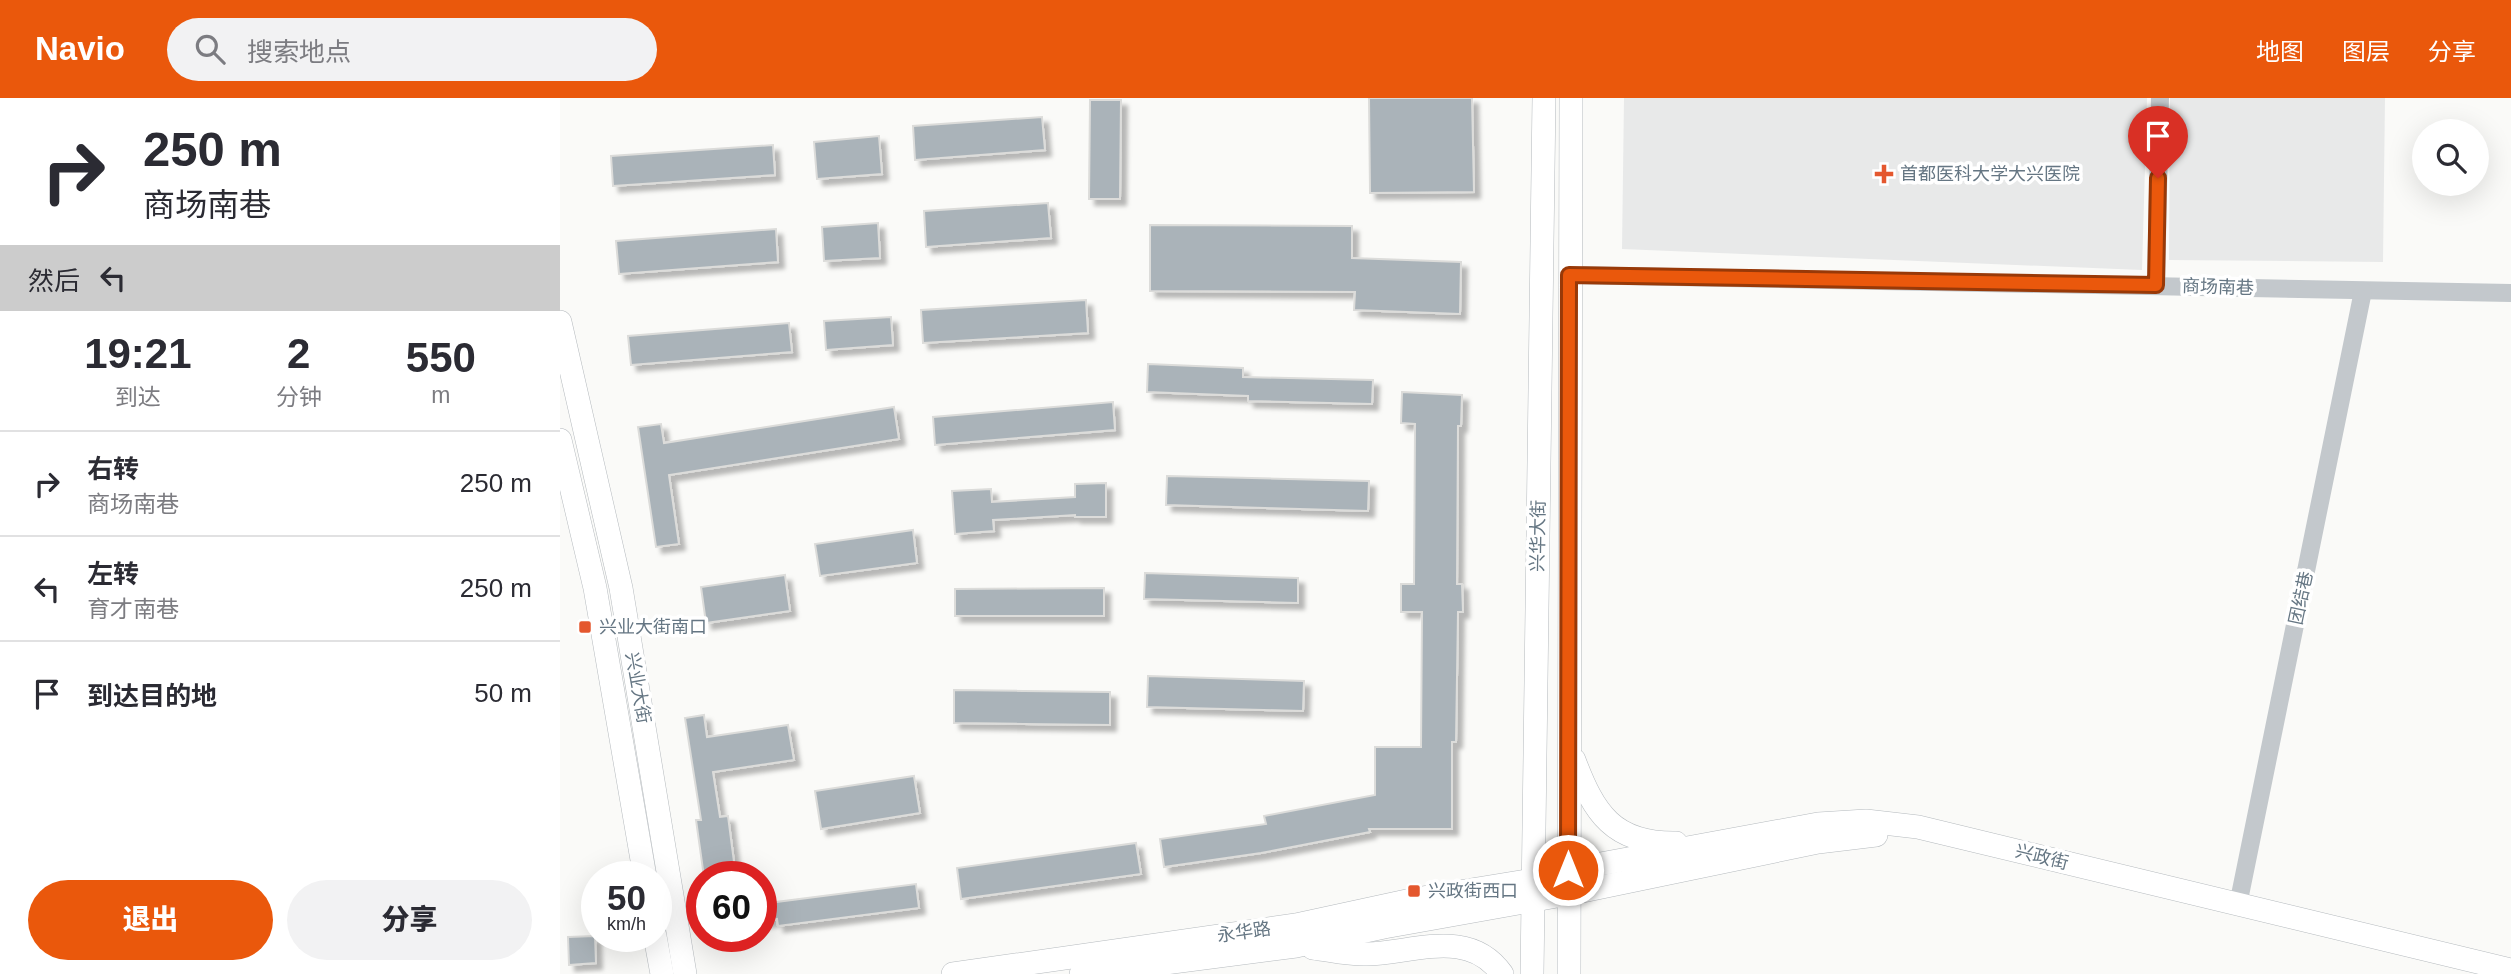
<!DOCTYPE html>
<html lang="zh">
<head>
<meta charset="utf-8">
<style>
  body { margin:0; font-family:Helvetica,"Noto Sans SC",sans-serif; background:#f2f2f3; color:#2b2b33; height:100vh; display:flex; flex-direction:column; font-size:26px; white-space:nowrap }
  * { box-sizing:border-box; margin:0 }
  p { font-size:23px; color:#7c7c81 }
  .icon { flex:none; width:38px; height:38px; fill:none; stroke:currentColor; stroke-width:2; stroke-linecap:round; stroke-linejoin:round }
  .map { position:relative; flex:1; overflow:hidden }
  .drawer { display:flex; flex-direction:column; background:#fff; width:560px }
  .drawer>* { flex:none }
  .top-card { background:#fff; color:#2b2b33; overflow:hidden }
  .buttons { position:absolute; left:1852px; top:21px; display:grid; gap:14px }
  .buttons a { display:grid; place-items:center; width:77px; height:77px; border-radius:50%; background:#fff; box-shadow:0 7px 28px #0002; font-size:35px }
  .speed { position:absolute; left:21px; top:763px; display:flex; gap:14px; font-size:35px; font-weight:700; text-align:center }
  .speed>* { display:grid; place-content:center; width:91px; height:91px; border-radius:50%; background:#fff; box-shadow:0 7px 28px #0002; line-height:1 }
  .speed small { font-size:18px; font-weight:400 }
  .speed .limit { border:10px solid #d22; background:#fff; color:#111 }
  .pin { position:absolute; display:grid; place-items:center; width:60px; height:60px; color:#fff; margin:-72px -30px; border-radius:50% 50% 50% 0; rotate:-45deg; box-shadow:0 0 7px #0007 }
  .pin .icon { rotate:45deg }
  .me { position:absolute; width:77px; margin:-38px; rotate:0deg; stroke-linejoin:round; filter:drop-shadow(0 0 5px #0008) }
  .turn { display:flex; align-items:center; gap:24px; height:147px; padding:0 28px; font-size:32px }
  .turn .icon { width:91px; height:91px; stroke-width:2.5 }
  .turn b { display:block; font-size:49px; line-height:60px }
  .then { display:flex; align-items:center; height:66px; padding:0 28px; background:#0003; gap:14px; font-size:26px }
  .eta { display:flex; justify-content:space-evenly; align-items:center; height:119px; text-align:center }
  .eta b { font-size:42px; font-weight:800; line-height:49px }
  .action { display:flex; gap:14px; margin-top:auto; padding:14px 28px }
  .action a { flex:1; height:80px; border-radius:42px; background:#ea580c; color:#fff; font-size:28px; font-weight:800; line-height:80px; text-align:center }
  .action a+a { background:#f2f2f3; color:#2b2b33 }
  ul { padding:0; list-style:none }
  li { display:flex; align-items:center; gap:21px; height:105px; padding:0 28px; border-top:2px solid #e1e1e2 }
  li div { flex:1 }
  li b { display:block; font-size:26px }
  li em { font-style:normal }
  header { display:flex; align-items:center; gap:42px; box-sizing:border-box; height:98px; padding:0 35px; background:#ea580c; color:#fff }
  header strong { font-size:33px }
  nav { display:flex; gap:38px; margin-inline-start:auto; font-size:24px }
  .search { width:490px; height:63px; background:#f2f2f3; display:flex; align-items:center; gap:18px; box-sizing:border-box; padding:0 24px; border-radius:38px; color:#7c7c81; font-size:26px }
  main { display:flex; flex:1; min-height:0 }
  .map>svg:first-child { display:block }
  .built { fill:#e8e9e9 }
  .building { fill:#aab3b9; stroke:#dcdcda; stroke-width:2; filter:url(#shadow) }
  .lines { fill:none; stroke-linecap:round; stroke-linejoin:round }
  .major-casing { stroke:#b5babe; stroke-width:24 }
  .minor { stroke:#c3c8cc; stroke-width:18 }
  .major { stroke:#fff; stroke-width:23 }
  .route-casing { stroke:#983908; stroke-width:18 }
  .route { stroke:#ea580c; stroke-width:12 }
  .poi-dot { fill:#e4572e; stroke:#fff; stroke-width:2.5 }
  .labels { text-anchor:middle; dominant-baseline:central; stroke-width:7; stroke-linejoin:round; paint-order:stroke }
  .poi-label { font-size:18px; fill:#657683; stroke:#fff; text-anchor:start }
  .street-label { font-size:18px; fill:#657683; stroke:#fff }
</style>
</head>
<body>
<header>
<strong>Navio</strong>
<div class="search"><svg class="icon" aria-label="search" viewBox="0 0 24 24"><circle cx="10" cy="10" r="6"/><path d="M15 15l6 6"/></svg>搜索地点</div>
<nav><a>地图</a><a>图层</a><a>分享</a></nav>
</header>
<main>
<section class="drawer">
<div class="top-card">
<div class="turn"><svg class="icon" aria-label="right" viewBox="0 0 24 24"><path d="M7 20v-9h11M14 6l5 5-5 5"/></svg><div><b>250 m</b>商场南巷</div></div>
<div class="then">然后<svg class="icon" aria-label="left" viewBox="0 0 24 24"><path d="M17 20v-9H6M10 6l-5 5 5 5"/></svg></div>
</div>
<div class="eta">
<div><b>19:21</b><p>到达</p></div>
<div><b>2</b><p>分钟</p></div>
<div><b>550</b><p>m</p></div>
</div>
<ul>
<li><svg class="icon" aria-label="right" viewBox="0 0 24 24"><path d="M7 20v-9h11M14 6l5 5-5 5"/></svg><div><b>右转</b><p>商场南巷</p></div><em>250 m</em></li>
<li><svg class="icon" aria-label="left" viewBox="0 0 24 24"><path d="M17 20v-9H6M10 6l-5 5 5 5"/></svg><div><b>左转</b><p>育才南巷</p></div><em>250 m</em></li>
<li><svg class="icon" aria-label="arrive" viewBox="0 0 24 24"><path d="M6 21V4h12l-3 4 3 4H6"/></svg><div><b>到达目的地</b></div><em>50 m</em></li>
</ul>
<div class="action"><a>退出</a><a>分享</a></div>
</section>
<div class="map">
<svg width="1951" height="876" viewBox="0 0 1951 876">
  <defs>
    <filter id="shadow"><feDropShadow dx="6" dy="6" stdDeviation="2" flood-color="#0004"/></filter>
  </defs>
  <rect width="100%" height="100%" fill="#fafaf8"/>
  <g class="built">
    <polygon points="1064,0 1587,0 1582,172 1062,151"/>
    <polygon points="1610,0 1825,0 1823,164 1609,162"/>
  </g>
  <g class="building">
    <polygon points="809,0 912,0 914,94 810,95"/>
    <polygon points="530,2 561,2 560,101 529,101"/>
    <polygon points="482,19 485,52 355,62 353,28"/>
    <polygon points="319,38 322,76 257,81 254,44"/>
    <polygon points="213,47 215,77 53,88 51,58"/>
    <polygon points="488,105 491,140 366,149 364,113"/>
    <polygon points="318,125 320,160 264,163 262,129"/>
    <polygon points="590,127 792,128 792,160 901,164 900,216 794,212 795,194 590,193"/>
    <polygon points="216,131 218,164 59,176 56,143"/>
    <polygon points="526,202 528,235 363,245 361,212"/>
    <polygon points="331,219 333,247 266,252 264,223"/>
    <polygon points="229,225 232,254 71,267 68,238"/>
    <polygon points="588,266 683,270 683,279 813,282 812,306 688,303 688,298 587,294"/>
    <polygon points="842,294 902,297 901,328 898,328 897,486 902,486 903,514 898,514 896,644 892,644 892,731 809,731 810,734 701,755 604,769 600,741 706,726 704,718 815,697 815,649 861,649 862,514 841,514 841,486 854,486 855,326 841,325"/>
    <polygon points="553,304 555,332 375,347 373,319"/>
    <polygon points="334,309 339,341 109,377 119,446 96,449 78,329 101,326 104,345"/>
    <polygon points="607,378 809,383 808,413 606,407"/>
    <polygon points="546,385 546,419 515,419 515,417 433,422 434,433 395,436 392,393 431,391 432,404 515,399 515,386"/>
    <polygon points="353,432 357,465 260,478 255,446"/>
    <polygon points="585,475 738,480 738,505 584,501"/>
    <polygon points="225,477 230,513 146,525 141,489"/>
    <polygon points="544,490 544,518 395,518 395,491"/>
    <polygon points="588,578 744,583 743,613 587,609"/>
    <polygon points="394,592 550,594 550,627 394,625"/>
    <polygon points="144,617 147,639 228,627 234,662 153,674 160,719 168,718 176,779 144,779 136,722 141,722 125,620"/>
    <polygon points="354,678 360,715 261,731 255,693"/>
    <polygon points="576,745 581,776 401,801 397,770"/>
    <polygon points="356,786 359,810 218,828 217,821 201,824 201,806"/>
    <polygon points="35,838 36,865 9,867 8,839"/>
  </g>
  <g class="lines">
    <defs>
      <g id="major">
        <polyline points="0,224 61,490 125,876"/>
        <polyline points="0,342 35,490 85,779"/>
        <path d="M1014,662C1034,715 1053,746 1116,745"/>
        <polyline points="95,838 102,876"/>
        <path d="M753,850C770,852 789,857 807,856C853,855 909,829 942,876"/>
        <polyline points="393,876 736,827 856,801 973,782 1008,772 1258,726 1306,723 1358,729 1951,872"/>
        <polyline points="521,876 736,848 824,829 1008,796 1258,744 1316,737"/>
        <polyline points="972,876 984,0"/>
        <polyline points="1009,876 1011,0"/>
      </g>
    </defs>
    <use href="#major" class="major-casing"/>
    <g class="minor">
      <polyline points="1009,177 1951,195"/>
      <polyline points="1596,187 1600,0"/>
      <polyline points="1678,807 1803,193"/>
    </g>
    <use href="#major" class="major"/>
  </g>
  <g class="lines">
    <defs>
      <polyline id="route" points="1008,772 1009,177 1596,187 1598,80"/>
    </defs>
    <use href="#route" class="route-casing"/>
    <use href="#route" class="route"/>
  </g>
  <g class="poi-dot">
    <path d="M1320.5 65.5h7v7h7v7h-7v7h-7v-7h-7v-7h7z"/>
    <rect x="18" y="522" width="14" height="14" rx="3.5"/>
    <rect x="847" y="786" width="14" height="14" rx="3.5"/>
  </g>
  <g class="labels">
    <g class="poi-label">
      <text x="1340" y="76">首都医科大学大兴医院</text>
      <text x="39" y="529">兴业大街南口</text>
      <text x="868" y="793">兴政街西口</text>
    </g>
    <g class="street-label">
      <text transform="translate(1658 189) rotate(2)">商场南巷</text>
      <text transform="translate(978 438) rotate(-89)">兴华大街</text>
      <text transform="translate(1741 500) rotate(-78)">团结巷</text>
      <text transform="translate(78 590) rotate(80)">兴业大街</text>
      <text transform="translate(1482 759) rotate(14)">兴政街</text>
      <text transform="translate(684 834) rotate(-8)">永华路</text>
    </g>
  </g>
</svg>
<div class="buttons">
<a><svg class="icon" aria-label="search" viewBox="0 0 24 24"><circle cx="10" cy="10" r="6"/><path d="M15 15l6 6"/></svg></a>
</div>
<div class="speed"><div>50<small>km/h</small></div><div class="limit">60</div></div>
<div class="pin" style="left:1598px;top:80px;background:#d93025"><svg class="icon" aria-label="arrive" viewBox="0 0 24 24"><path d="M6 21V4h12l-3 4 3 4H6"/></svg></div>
<svg class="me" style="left:1008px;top:772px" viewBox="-20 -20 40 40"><circle r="17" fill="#ea580c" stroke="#fff" stroke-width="3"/><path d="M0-11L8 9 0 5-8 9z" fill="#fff"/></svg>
</div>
</main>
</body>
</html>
